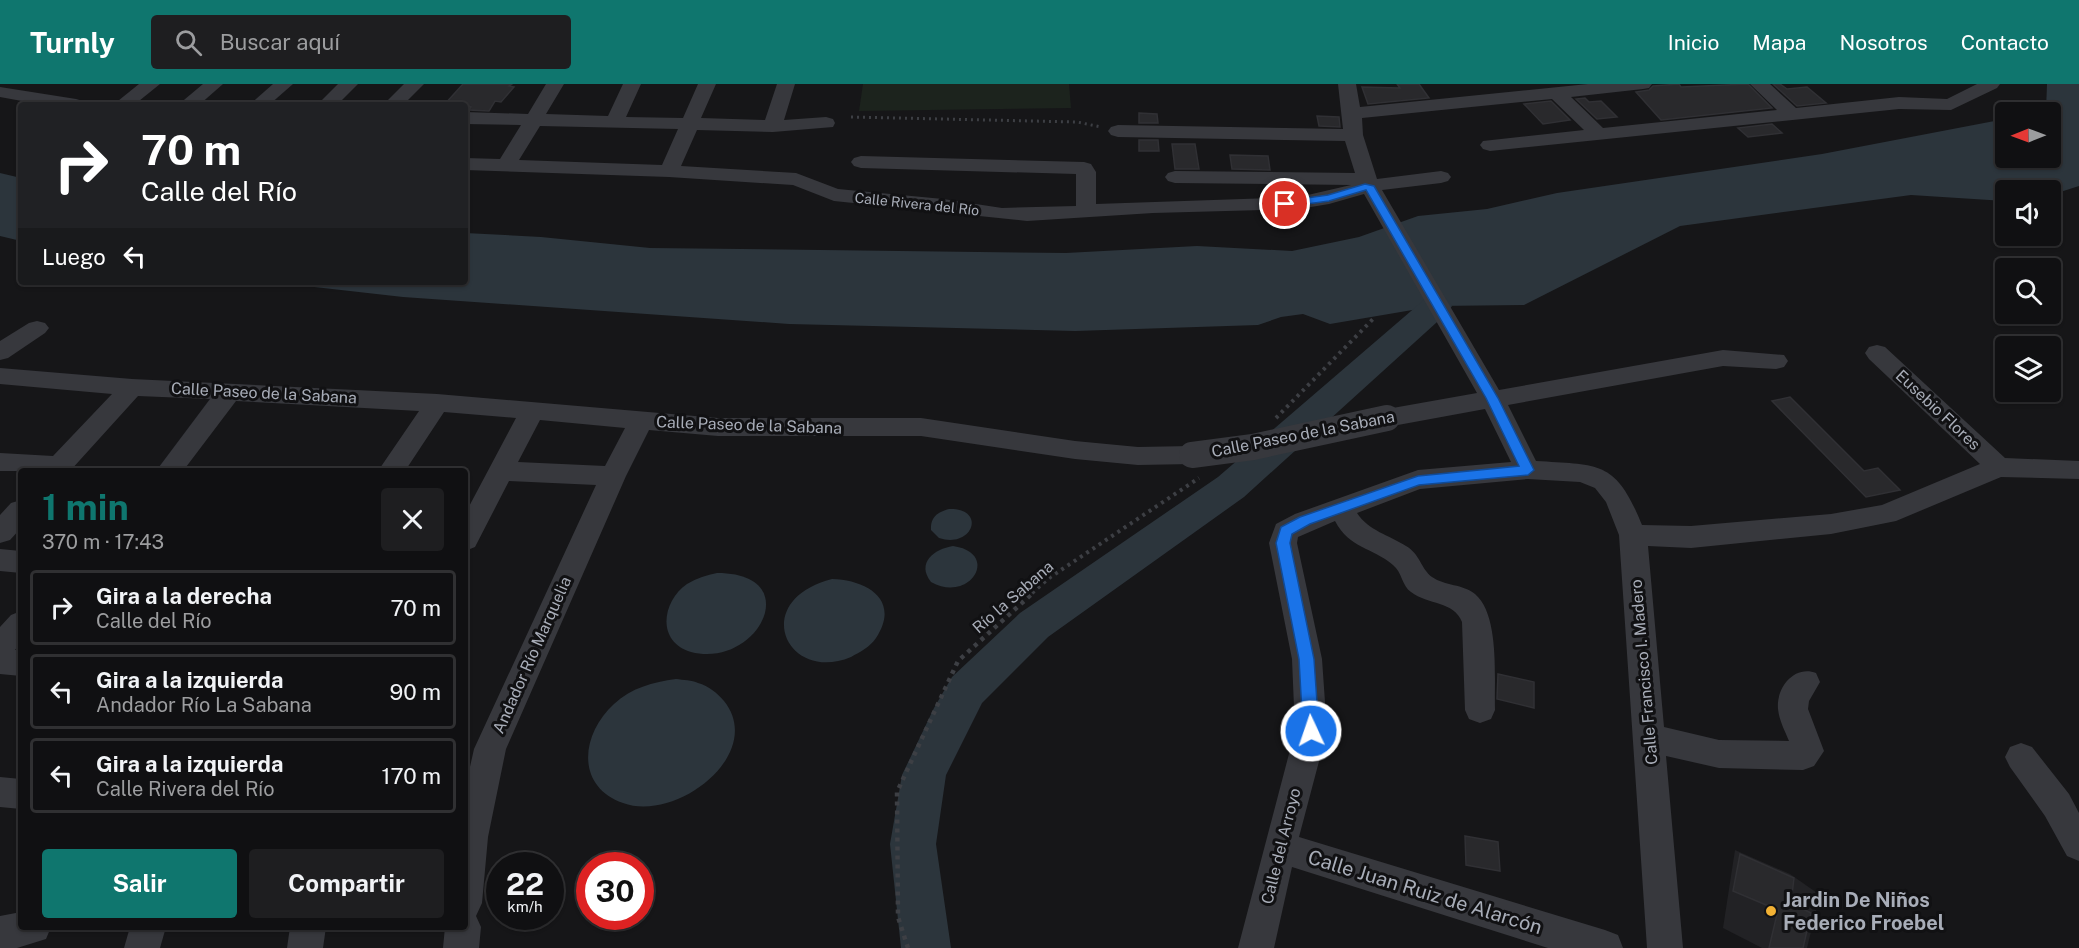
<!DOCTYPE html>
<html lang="es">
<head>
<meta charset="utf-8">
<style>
  body { margin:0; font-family:"Public Sans",sans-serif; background:#1e1e20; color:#f1f3f6; height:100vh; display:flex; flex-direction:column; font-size:22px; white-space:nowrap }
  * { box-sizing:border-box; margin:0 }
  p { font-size:20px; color:#9c9d9f }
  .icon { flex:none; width:33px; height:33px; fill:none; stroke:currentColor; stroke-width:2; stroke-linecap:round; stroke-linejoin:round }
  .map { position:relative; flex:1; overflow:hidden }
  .details { position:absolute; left:18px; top:384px; width:450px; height:462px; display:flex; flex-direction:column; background:#101012; border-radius:6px; box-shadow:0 2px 4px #0004,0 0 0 2px #303032 }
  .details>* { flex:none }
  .banner { position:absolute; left:18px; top:18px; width:450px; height:183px; border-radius:6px; box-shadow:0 2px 4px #0004,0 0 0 2px #303032; background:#202124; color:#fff; overflow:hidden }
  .needle { width:39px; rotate:269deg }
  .controls { position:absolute; left:1995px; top:18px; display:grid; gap:12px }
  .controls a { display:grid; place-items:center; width:66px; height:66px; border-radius:6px; background:#101012; box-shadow:0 2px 4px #0004,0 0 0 2px #303032; font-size:30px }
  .speed { position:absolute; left:486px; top:768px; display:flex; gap:12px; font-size:30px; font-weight:700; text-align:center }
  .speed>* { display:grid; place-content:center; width:78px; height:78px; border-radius:50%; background:#101012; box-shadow:0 2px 4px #0004,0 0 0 2px #303032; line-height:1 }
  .speed small { font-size:15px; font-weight:400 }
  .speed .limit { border:9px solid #d22; background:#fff; color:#111 }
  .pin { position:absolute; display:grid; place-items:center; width:51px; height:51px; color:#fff; margin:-26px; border:3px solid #fff; border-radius:50%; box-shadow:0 2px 6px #0007 }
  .me { position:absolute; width:66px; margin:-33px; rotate:357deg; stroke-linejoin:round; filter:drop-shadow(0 0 4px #0008) }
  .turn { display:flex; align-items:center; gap:21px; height:126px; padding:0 24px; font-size:27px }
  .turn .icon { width:78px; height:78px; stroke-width:2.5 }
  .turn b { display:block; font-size:42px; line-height:51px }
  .then { display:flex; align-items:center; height:57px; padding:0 24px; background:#0003; gap:12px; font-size:22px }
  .round { display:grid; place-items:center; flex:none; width:63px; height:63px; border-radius:6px; background:#1e1e20 }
  .headline { display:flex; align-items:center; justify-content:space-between; height:102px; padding:0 24px }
  h1 { font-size:36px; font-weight:700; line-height:45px; color:#0f766e }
  .button { display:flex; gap:12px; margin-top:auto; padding:12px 24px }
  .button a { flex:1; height:69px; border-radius:6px; background:#0f766e; color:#fff; font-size:24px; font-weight:700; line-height:69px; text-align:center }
  .button a+a { background:#1e1e20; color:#f1f3f6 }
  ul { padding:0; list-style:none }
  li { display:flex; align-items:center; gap:18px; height:75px; margin:0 12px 9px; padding:0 12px; border:3px solid #303032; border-radius:6px }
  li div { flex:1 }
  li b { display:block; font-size:22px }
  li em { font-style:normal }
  header { display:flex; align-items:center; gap:36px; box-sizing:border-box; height:84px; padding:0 30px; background:#0f766e; color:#fff }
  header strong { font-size:28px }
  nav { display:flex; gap:33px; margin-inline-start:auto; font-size:21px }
  .search { width:420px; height:54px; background:#1e1e20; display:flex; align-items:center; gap:15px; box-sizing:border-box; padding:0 21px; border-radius:6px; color:#9c9d9f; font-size:22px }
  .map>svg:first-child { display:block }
  .built { fill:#222225 }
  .green { fill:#1c231d }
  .water { fill:#2c353c }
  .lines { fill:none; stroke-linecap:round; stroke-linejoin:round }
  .river { fill:#2c353c; fill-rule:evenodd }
  .building { fill:#29292c; stroke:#303034; stroke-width:1.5 }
  .path-far2 { stroke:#3d3f44; stroke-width:3; stroke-dasharray:2 4; stroke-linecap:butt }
  .path-far1 { stroke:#3d3f44; stroke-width:4; stroke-dasharray:3 4.5; stroke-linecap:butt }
  .path { stroke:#3d3f44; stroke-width:4.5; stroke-dasharray:4 5; stroke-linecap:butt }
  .minor { fill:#37383d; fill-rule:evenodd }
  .minor-bridge { stroke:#37383d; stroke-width:26 }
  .route { fill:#1a73e8; stroke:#114b97; stroke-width:1.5 }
  .poi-dot { fill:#f2b134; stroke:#111113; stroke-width:2 }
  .labels { text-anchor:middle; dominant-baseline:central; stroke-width:6; stroke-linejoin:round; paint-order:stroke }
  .far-street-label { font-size:14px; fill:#a8adb8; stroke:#111113 }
  .street-label { font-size:16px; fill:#a8adb8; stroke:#111113 }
  .near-street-label { font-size:20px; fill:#a8adb8; stroke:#111113 }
  .near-poi-label { font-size:20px; font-weight:bold; fill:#a8adb8; stroke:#111113; text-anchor:start }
</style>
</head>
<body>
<header>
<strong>Turnly</strong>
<div class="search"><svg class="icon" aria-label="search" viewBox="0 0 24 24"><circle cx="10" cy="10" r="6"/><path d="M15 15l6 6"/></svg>Buscar aquí</div>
<nav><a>Inicio</a><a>Mapa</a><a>Nosotros</a><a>Contacto</a></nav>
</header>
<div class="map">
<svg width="2079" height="864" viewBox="0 0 2079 864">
  <rect width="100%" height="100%" fill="#161618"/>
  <polygon class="built" points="1735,766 1790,790 1820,811 1807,864 1762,864 1723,844"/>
  <polygon class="green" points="863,0 1069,0 1071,24 859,27"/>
  <g class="water">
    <polygon points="2047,0 2079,0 2079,102 2051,111 2050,106 2006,106 2005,117 1911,111 1680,142 1524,221 1436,222 1330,240 1303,230 1281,233 1258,241 1075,247 789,240 403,213 270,198 465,198 465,149 541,153 650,164 1066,169 1197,162 1292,167 1359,153 1418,132 1487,125 1557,109 1822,70 2005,35 2006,74 2050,74 2050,28 2039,28 2046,27"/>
    <polygon points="0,89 21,94 21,157 0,152"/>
    <path d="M949,425C987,424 973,465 939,454L931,446C930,433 938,428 949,425Z"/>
    <path d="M953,462C1001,469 970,520 931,498C916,479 934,465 953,462Z"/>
    <path d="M717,489C807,489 758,585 691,568C656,558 662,517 687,500C697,494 707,491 717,489Z"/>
    <path d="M832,495C867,496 901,516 876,554C870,563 860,568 851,573C787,600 748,517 832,495Z"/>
    <path d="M676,595C683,596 692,596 698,599C709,602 717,609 724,617C766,669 677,739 623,719C575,702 581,650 614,620C631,604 653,598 676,595Z"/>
  </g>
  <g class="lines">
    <polygon class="river" points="1436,212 1447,215 1452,222 1447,229 1244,413 1048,553 982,619 946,691 936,760 951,864 901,864 890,760 902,691 934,624 952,593 1020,529 1218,393 1425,215"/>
  </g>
  <g class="building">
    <polygon points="463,0 512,0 509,2 514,3 501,18 495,17 489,27 469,26 471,23 465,21 444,21"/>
    <polygon points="1397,0 1419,0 1429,14 1368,20 1362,3 1400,4"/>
    <polygon points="1679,0 1681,3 1748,0 1772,24 1661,36 1636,8 1649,6 1653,2"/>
    <polygon points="1773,0 1780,0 1787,5 1807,3 1826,19 1797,22"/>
    <polygon points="1585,14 1589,18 1601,17 1617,33 1597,35 1576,15"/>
    <polygon points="1551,17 1570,36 1543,40 1524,20"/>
    <polygon points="1139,29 1157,30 1158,39 1139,39"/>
    <polygon points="1317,32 1339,33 1340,43 1319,42"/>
    <polygon points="1772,40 1782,49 1748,53 1738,44"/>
    <polygon points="1139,56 1158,56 1159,67 1139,67"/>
    <polygon points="1172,60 1195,60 1199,85 1175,85"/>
    <polygon points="1230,71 1268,72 1270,86 1232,85"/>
    <polygon points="1790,313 1864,387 1878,384 1900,406 1866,413 1772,317"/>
    <polygon points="1498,590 1534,598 1534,624 1497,615"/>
    <polygon points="1465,752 1498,758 1500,787 1466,781"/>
    <polygon points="1740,770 1794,794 1791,819 1811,829 1803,864 1769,864 1778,826 1733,807"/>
  </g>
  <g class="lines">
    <polyline class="path-far2" points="851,33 1077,38 1101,43"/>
    <g class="path-far1">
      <polyline points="1276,334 1374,234"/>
      <polyline points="1032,509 1049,494 1199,394"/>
    </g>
    <polyline class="path" points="908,864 898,833 897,708 958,577 1034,508"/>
    <g class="minor">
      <polygon points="139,0 160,0 134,21 113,21"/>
      <polygon points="203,0 223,0 199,21 178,21"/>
      <polygon points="273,0 293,0 269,21 249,21"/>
      <polygon points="338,0 358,0 337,21 317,21"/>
      <polygon points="404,0 424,0 403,21 383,21"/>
      <path d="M546,0H564L546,30L608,32L623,0H641L626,33L683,34L698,0H716L701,34L765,36L777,0H795L784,36L826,33L833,35L835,39L833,43L773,48L697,46L681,82L796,89L838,105L943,115L1002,124L1076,122V90L861,84L854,82L851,78L854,74L861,72L1084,78L1091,80L1096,88V120L1299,113L1351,101L1175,99L1168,97L1165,93L1168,89L1175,87L1355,89L1345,57L1118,53L1111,51L1108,47L1111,43L1118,41L1343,45L1338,0H1356L1360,23L1588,0H1652L1649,4L1643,5L1571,13L1603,44L1777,26L1750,0H1770L1796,24L1899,13L1947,15L1977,0H2000L1997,4L1951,26L1899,25L1490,67L1483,65L1480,61L1483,57L1584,46L1552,15L1362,34L1363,51L1377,95L1441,87L1448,89L1451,93L1448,97L1441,99L1382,106L1499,306L1723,266L1784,271L1788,277L1784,283L1776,285L1723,282L1508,321L1536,377C1601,381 1616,377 1642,441L1691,442L1831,430L1882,421L1980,380L1869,275L1865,269L1869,263L1877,261L1885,263L2005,374L2079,377V395L2001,393L1896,437L1831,450L1691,464L1648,462L1664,643L1719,656L1789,657C1785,647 1779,636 1778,625C1776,604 1794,581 1816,589L1820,598L1809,617L1808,625L1824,667L1814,682L1803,686L1719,684L1666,672L1683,864H1647L1619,451L1606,418L1595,404L1580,398L1528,395L1420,405L1357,429C1369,447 1389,451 1406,462C1420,470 1421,485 1432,493C1445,502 1463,500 1475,510C1500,531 1494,595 1495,626L1491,635L1480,639L1469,635L1465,626L1462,538C1454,517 1428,521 1411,508C1402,502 1402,488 1393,481C1372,463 1350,465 1335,437L1298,453L1297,459L1322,575L1327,647L1299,753L1605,846L1618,851L1623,864H1548L1292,783L1274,864H1238L1295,647L1292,575L1269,459L1276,440L1295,430L1418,386L1511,378L1485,325L1387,343L1378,340L1375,334L1378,328L1387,325L1477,309L1364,110L1329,120L1299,125L1153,129L1027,137L834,117L793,101L669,93L465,86V74L500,75L521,41L465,40V28L528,30ZM540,42L678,45L662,81L519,76Z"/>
      <polygon points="0,3 76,15 83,17 85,21 44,21 0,13"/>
      <polygon points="37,237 45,239 49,244 45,249 8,274 0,276 0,257 29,239"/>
      <path d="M0,284L132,295L437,310L718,334H921L1075,357L1138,363L1192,362L1201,364L1205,371L1201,378L1192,380L1138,381L1075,375L921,352H718L649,346L626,392L506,665L488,753L482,819L476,832L481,843L479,864H443L445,843H465V705L474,665L596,401L509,397L475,463L465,467V430L516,334L444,328L405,387H378L419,327L236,317L183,387H156L210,315L138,312L70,387H0V369L53,372L112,310L0,300ZM540,336L625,344L605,382L518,378Z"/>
      <polygon points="21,416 21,444 10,456 0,459 0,431 11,419"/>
      <polygon points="0,465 21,467 21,489 0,487"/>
      <polygon points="21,527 21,559 15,566 21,566 21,592 0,590 0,543 11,531"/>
      <polygon points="2021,659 2032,663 2069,710 2079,729 2079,777 2067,772 2045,732 2010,683 2005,673 2010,663"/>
      <polygon points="0,693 21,695 21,725 0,723"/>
      <polygon points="21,828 21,843 51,843 46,855 17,864 0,864 0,832"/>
      <polygon points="130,843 166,843 160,864 124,864"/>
      <polygon points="290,843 326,843 323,864 287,864"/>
    </g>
    <polyline class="minor-bridge" points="1192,371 1253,363 1387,334"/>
  </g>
  <polygon class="route" points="1365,100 1374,102 1498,314 1534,386 1528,391 1419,401 1310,440 1292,450 1290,459 1314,575 1319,647 1316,652 1311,654 1305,652 1303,647 1299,575 1276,459 1281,443 1300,433 1418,392 1519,382 1486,314 1366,106 1329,117 1285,123 1280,120 1285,117 1328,111"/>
  <circle class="poi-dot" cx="1771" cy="827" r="6"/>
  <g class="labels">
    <g class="far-street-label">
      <text transform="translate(917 120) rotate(6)">Calle Rivera del Río</text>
    </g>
    <g class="street-label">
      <text transform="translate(264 309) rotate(3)">Calle Paseo de la Sabana</text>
      <text transform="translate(1938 326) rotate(43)">Eusebio Flores</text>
      <text transform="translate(749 341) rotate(2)">Calle Paseo de la Sabana</text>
      <text transform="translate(1303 350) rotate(-11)">Calle Paseo de la Sabana</text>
      <text transform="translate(1013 513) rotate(-41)">Río la Sabana</text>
      <text transform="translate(532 571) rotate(-66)">Andador Río Marquelia</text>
      <text transform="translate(1644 588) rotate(-95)">Calle Francisco I. Madero</text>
      <text transform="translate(1281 762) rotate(-76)">Calle del Arroyo</text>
    </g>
    <g class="near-street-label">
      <text transform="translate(1425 808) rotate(17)">Calle Juan Ruiz de Alarcón</text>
    </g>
    <g class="near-poi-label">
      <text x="1783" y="816">Jardin De Niños<tspan x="1783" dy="23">Federico Froebel</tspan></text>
    </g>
  </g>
</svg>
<div class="controls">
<a><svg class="needle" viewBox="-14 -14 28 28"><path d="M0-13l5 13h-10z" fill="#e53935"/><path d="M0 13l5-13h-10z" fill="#9c9d9f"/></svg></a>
<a><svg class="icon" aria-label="sound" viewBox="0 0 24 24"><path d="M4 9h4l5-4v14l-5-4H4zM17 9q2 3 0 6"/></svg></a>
<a><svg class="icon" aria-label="search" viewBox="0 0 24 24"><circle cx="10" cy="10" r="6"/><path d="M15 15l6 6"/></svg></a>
<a><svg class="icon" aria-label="layers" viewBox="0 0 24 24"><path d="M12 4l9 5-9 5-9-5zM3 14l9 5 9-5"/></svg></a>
</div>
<div class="speed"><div>22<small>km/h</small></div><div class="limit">30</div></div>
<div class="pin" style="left:1285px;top:120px;background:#d93025"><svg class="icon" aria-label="arrive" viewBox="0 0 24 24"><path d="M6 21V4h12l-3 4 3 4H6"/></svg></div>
<svg class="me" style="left:1311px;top:647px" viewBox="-20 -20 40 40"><circle r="17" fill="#1a73e8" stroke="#fff" stroke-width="3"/><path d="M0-11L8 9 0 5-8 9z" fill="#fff"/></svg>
<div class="banner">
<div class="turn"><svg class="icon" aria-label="right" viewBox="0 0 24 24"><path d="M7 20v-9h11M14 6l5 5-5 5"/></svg><div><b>70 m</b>Calle del Río</div></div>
<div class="then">Luego<svg class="icon" aria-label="left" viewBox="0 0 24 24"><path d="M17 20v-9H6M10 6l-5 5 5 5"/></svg></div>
</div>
<section class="details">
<div class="headline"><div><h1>1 min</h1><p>370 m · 17:43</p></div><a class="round"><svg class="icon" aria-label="close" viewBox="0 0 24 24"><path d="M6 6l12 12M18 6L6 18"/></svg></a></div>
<ul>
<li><svg class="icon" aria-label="right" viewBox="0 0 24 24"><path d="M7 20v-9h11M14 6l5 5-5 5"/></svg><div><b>Gira a la derecha</b><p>Calle del Río</p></div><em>70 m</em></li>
<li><svg class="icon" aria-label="left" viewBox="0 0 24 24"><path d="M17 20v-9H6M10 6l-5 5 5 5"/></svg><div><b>Gira a la izquierda</b><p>Andador Río La Sabana</p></div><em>90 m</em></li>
<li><svg class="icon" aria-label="left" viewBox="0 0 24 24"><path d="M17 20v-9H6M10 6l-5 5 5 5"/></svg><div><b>Gira a la izquierda</b><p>Calle Rivera del Río</p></div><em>170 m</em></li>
</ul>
<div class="button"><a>Salir</a><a>Compartir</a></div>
</section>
</div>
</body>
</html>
